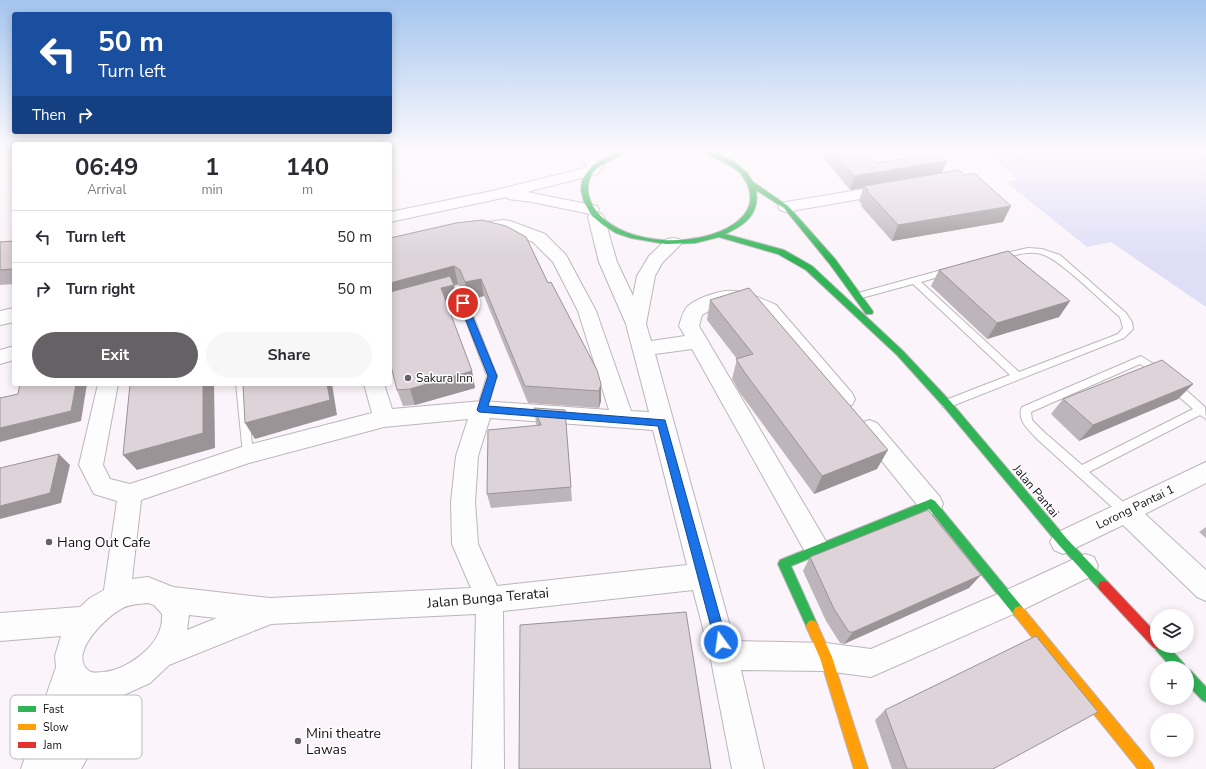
<!DOCTYPE html>
<html lang="en">
<head>
<meta charset="utf-8">
<style>
  body { margin:0; font-family:"Nunito Sans",sans-serif; background:#f7f7f7; color:#2b2b33; height:100vh; display:flex; flex-direction:column; font-size:15px; white-space:nowrap }
  * { box-sizing:border-box; margin:0 }
  p { font-size:13px; color:#7c7c81 }
  .icon { flex:none; width:22px; height:22px; fill:none; stroke:currentColor; stroke-width:2; stroke-linecap:round; stroke-linejoin:round }
  .map { position:relative; flex:1; overflow:hidden }
  .side { position:absolute; left:12px; top:142px; width:380px; height:244px; display:flex; flex-direction:column; background:#fff; border-radius:4px; box-shadow:0 2px 10px #0003 }
  .side>* { flex:none }
  .guide { position:absolute; left:12px; top:12px; width:380px; height:122px; border-radius:4px; box-shadow:0 2px 10px #0003; background:#1a4fa0; color:#fff; overflow:hidden }
  .buttons { position:absolute; left:1150px; top:609px; display:grid; gap:8px }
  .buttons a { display:grid; place-items:center; width:44px; height:44px; border-radius:50%; background:#fff; box-shadow:0 2px 10px #0003; font-size:20px }
  .pin { position:absolute; display:grid; place-items:center; width:34px; height:34px; color:#fff; margin:-17px; border:2px solid #fff; border-radius:50%; box-shadow:0 1px 4px #0007 }
  .me { position:absolute; width:44px; margin:-22px; rotate:346deg; stroke-linejoin:round; filter:drop-shadow(0 0 3px #0008) }
  .turn { display:flex; align-items:center; gap:14px; height:84px; padding:0 20px; font-size:18px }
  .turn .icon { width:52px; height:52px; stroke-width:2.5 }
  .turn b { display:block; font-size:28px; line-height:34px }
  .then { display:flex; align-items:center; height:38px; padding:0 20px; background:#0003; gap:8px; font-size:15px }
  .eta { display:flex; justify-content:space-evenly; align-items:center; height:68px; text-align:center }
  .eta b { font-size:24px; font-weight:700; line-height:28px }
  .cta { display:flex; gap:8px; margin-top:auto; padding:8px 20px }
  .cta a { flex:1; height:46px; border-radius:24px; background:#666165; color:#fff; font-size:16px; font-weight:700; line-height:46px; text-align:center }
  .cta a+a { background:#f7f7f7; color:#2b2b33 }
  ul { padding:0; list-style:none }
  li { display:flex; align-items:center; gap:12px; height:52px; padding:0 20px; border-top:1px solid #e1e1e2 }
  li div { flex:1 }
  li b { display:block; font-size:15px }
  li em { font-style:normal }
  .map>svg:first-child { display:block }
  .water { fill:#dfdef6 }
  .lines { fill:none; stroke-linecap:round; stroke-linejoin:round }
  .lane-casing { stroke:#bbb6ba; stroke-width:2 }
  .street-casing { stroke:#bbb6ba; stroke-width:2 }
  .fast-casing { stroke:#bbb6ba; stroke-width:2 }
  .slow-casing { stroke:#bbb6ba; stroke-width:2 }
  .jam-casing { stroke:#bbb6ba; stroke-width:2 }
  .lane { fill:#fefdfe; fill-rule:evenodd }
  .street { fill:#fefdfe; fill-rule:evenodd }
  .fast { fill:#30b455; fill-rule:evenodd }
  .slow { fill:#ff9f0a; fill-rule:evenodd }
  .jam { fill:#e5322d; fill-rule:evenodd }
  .wall { fill:#beb5ba }
  .shaded-wall { fill:#9b9497 }
  .building { fill:#ddd3d8; stroke:#9b9497 }
  .route { fill:#1a73e8; stroke:#114b97 }
  .poi-dot { fill:#666165; stroke:#fff; stroke-width:1.5 }
  .labels { text-anchor:middle; dominant-baseline:central; stroke-width:3; stroke-linejoin:round; paint-order:stroke }
  .poi-label { font-size:12px; fill:#161215; stroke:#fff; text-anchor:start }
  .street-label { font-size:12px; fill:#161215; stroke:#fff }
  .near-poi-label { font-size:14px; fill:#161215; stroke:#fff; text-anchor:start }
  .near-street-label { font-size:14px; fill:#161215; stroke:#fff }
  .key { fill:#fff; stroke:#b9b8b9; stroke-width:1 }
  .key-label { font-size:11px; fill:#161215 }
</style>
</head>
<body>
<div class="map">
<svg width="1206" height="769" viewBox="0 0 1206 769">
  <rect width="100%" height="100%" fill="#fbf4fa"/>
  <polygon class="water" points="986,152 1206,152 1206,307 1111,242 1087,247 1006,182 1018,179"/>
  <g class="lines">
    <defs>
      <g id="lane">
        <path d="M1028,248L1042,249L1060,255L1126,313L1132,322L1133,329L1124,338L947,408L943,407L942,404L943,401L1010,375L913,284L858,299L854,296L858,293L949,268L952,269L953,271L952,273L921,282L1019,372L1118,334L1123,328L1120,317C1103,303 1059,258 1041,254C1027,250 1013,256 999,260L995,257L996,255Z"/>
        <polygon points="458,285 462,288 497,376 487,409 486,412 478,412 477,409 487,376 455,292 442,295 438,292 439,290"/>
        <path d="M1141,356L1163,370L1165,373L1163,376H1157L1140,364L1031,412L1032,420L1044,432L1082,465L1193,409L1169,388L1168,385L1169,382H1177L1205,407L1206,419L1200,415L1089,472L1130,508L1132,512L1130,516L1126,517L1122,516L1036,438C1029,430 1016,420 1022,407Z"/>
        <polygon points="236,384 246,384 253,454 252,457 248,458 244,457 243,454"/>
      </g>
      <g id="street">
        <path d="M574,152H590L604,167L597,174L527,192L597,206L599,209L597,212L602,214L604,217L617,262L633,296L637,276L649,256L667,239L673,238L679,239L682,243L662,263L655,276L646,324L651,341L685,336L679,326C681,320 683,310 688,306C697,298 722,289 735,291C749,293 763,299 776,305L852,393L855,399L852,405L844,407L836,405L762,315C736,302 728,299 702,315L699,326L827,543L831,551L827,559L818,563L809,559L692,349L655,354L734,641L826,643L871,649L1000,593L1085,554L1094,557L1098,566L1094,575L1020,611L871,677L826,671L741,670L764,769H732L710,655L693,590L503,611L504,769H472L476,614L271,624L169,665L150,683L117,698L103,730L81,769H21L56,667L55,656L61,636L0,641V613L80,607L90,598L104,590L117,501L94,494L79,465L98,384H118L103,465L110,479L130,484L248,445L372,413L364,384H384L392,409L482,401L609,410L578,311L553,262L533,242L502,230L475,233L469,232L467,228L469,224L504,220L510,221L545,234L566,255L596,311L631,411L649,412L626,324L599,262L588,217L590,214L532,202L508,199L507,197L390,222V212L492,191L588,167ZM490,418L653,430L687,565L497,586L478,544L475,502L478,456ZM468,419L456,456L451,502L452,544L471,588L270,598L173,587L148,577L132,579L141,500L249,463L384,427ZM148,603L154,605L162,614C162,618 162,623 161,626C156,649 125,670 104,672C99,672 93,674 89,671C67,654 106,617 121,609C129,604 139,604 148,603ZM189,615L217,618L187,630ZM75,696L86,700L60,745Z"/>
        <polygon points="888,185 894,187 896,190 894,193 786,212 780,210 778,207 780,204 786,202"/>
        <polygon points="14,308 14,322 0,325 0,311"/>
        <polygon points="14,346 14,360 0,364 0,350"/>
        <polygon points="869,420 877,423 940,497 943,504 940,511 931,515 922,511 861,435 858,429 861,423"/>
        <polygon points="1206,462 1206,483 1145,514 1206,570 1206,601 1197,597 1123,525 1063,554 1054,550 1050,542 1054,534"/>
      </g>
      <g id="fast">
        <path d="M616,152H625C615,160 600,162 592,174C586,184 587,196 593,206C618,247 697,249 734,224C745,216 752,207 750,193C749,186 746,180 741,174C731,163 716,161 705,152H714L734,162L747,173L753,182L788,206L835,259L872,310L873,312L872,314H866L829,263L784,208L756,190C760,214 745,225 725,234L784,250L812,266L903,351L950,401L1067,539L1108,582L1110,586L1108,590L1104,591L1100,590L1059,545L944,407L897,355L806,270L778,254L719,237L695,243L666,244L631,238L616,233L603,225L592,216L584,202L581,190L582,182L585,175L592,166Z"/>
        <polygon points="931,499 935,501 1023,608 1025,612 1023,616 1019,618 1015,616 929,509 791,566 818,626 816,630 812,632 808,630 778,564 780,560"/>
        <polygon points="1157,641 1157,646 1168,646 1184,664 1186,668 1172,668 1156,650 1154,646"/>
        <polygon points="1187,669 1191,671 1206,687 1206,702 1202,700 1187,684"/>
      </g>
      <g id="slow">
        <polygon points="1019,606 1023,608 1152,764 1154,769 1138,769 1015,616 1013,612 1015,608"/>
        <polygon points="812,620 816,622 832,657 868,769 854,769 820,658 806,626 808,622"/>
      </g>
      <polygon id="jam" points="1104,581 1108,582 1157,634 1157,646 1162,646 1161,647 1157,649 1153,647 1100,590 1098,586 1100,582"/>
    </defs>
    <use href="#lane" class="lane-casing"/>
    <use href="#street" class="street-casing"/>
    <use href="#fast" class="fast-casing"/>
    <use href="#slow" class="slow-casing"/>
    <use href="#jam" class="jam-casing"/>
    <use href="#lane" class="lane"/>
    <use href="#street" class="street"/>
    <use href="#fast" class="fast"/>
    <use href="#slow" class="slow"/>
    <use href="#jam" class="jam"/>
  </g>
  <g class="wall">
    <polygon points="819,152 866,152 876,163 942,173 1003,222 892,241 861,206 862,205 859,201 863,188 850,190"/>
    <polygon points="390,238 548,283 601,384 601,401 599,408 528,403 484,296 468,300 463,287 458,284 453,285 457,302 447,305 472,371 475,388 415,405 403,406 397,390"/>
    <polygon points="14,241 14,284 0,285 0,242"/>
    <polygon points="939,270 1070,301 1059,317 987,339 931,286"/>
    <polygon points="710,300 877,469 814,494 740,393 732,379 737,359 707,320"/>
    <polygon points="1193,384 1178,399 1079,441 1051,414 1063,399"/>
    <polygon points="534,408 565,410 572,501 491,508 487,494 537,426 536,423"/>
    <polygon points="1206,527 1206,538 1199,532"/>
    <polygon points="810,557 969,588 844,644 840,643 826,621 803,571"/>
    <polygon points="885,710 993,769 892,769 875,720"/>
  </g>
  <g class="shaded-wall">
    <polygon points="947,161 941,175 864,186 863,188 850,190 854,176"/>
    <polygon points="1011,206 1003,222 892,241 898,225"/>
    <polygon points="454,266 458,284 390,301 390,283"/>
    <polygon points="481,279 484,296 468,300 465,282"/>
    <polygon points="454,285 457,302 445,305 441,288"/>
    <polygon points="1070,301 1059,317 987,339 997,323"/>
    <polygon points="472,371 475,388 415,405 410,389"/>
    <polygon points="76,384 87,384 81,421 0,442 0,428"/>
    <polygon points="203,384 214,384 215,448 137,470 123,455"/>
    <polygon points="327,384 332,384 337,415 255,439 245,423"/>
    <polygon points="601,384 601,401 599,408 599,391"/>
    <polygon points="1193,384 1178,399 1079,441 1093,425"/>
    <polygon points="888,450 877,469 814,494 822,476"/>
    <polygon points="59,454 70,465 61,503 0,519 0,506"/>
    <polygon points="981,575 969,588 844,644 853,632"/>
  </g>
  <g class="building">
    <polygon points="834,152 866,152 876,163 937,153 947,161 854,176"/>
    <polygon points="959,170 965,175 974,173 1011,206 898,225 867,191 868,190 864,186"/>
    <polygon points="482,220 506,226 526,237 548,283 551,282 597,370 601,384 599,391 525,386 481,279 465,282 460,270 454,266 390,283 390,238 456,223"/>
    <polygon points="14,241 14,269 0,270 0,242"/>
    <polygon points="1008,251 1070,301 997,323 939,270"/>
    <polygon points="450,276 454,285 441,288 472,371 410,389 397,390 390,362 390,292"/>
    <polygon points="749,288 888,450 822,476 745,373 736,359 753,354 710,300"/>
    <polygon points="1162,360 1193,384 1093,425 1063,399"/>
    <polygon points="20,384 76,384 71,411 0,428 0,398 18,394"/>
    <polygon points="130,384 203,384 203,433 123,455"/>
    <polygon points="243,384 327,384 330,400 245,423"/>
    <polygon points="534,408 565,410 571,487 487,494 488,430 541,425"/>
    <polygon points="59,454 50,493 0,506 0,468"/>
    <polygon points="928,510 981,575 853,632 849,632 834,609 810,557"/>
    <polygon points="686,612 711,769 519,769 520,625"/>
    <polygon points="1036,636 1098,712 993,769 907,769 885,710"/>
  </g>
  <linearGradient id="sky" x2="0" y2="1"><stop stop-color="#a4c5ee"/><stop offset="0.58" stop-color="#fdfafd"/><stop offset="1" stop-color="#fdfafd" stop-opacity="0"/></linearGradient>
  <rect width="1206" height="260" fill="url(#sky)"/>
  <polygon class="route" points="463,300 467,303 497,376 488,406 665,420 727,642 725,646 721,648 717,646 715,642 658,426 479,412 477,410 488,376 459,303"/>
  <g class="poi-dot">
    <circle cx="408" cy="378" r="4"/>
    <circle cx="49" cy="542" r="4"/>
    <circle cx="298" cy="741" r="4"/>
  </g>
  <g class="labels">
    <g class="poi-label">
      <text x="416" y="378">Sakura Inn</text>
    </g>
    <g class="street-label">
      <text transform="translate(1036 491) rotate(50)">Jalan Pantai</text>
      <text transform="translate(1135 507) rotate(-26)">Lorong Pantai 1</text>
    </g>
    <g class="near-poi-label">
      <text x="57" y="542">Hang Out Cafe</text>
      <text x="306" y="733">Mini theatre<tspan x="306" dy="16">Lawas</tspan></text>
    </g>
    <g class="near-street-label">
      <text transform="translate(488 598) rotate(-5)">Jalan Bunga Teratai</text>
    </g>
  </g>
  <rect x="10" y="695" width="132" height="64" rx="6" class="key"/>
  <rect x="18" y="706" width="18" height="6" fill="#30b455"/>
  <rect x="18" y="724" width="18" height="6" fill="#ff9f0a"/>
  <rect x="18" y="742" width="18" height="6" fill="#e5322d"/>
  <g class="key-label">
    <text x="43" y="713">Fast</text>
    <text x="43" y="731">Slow</text>
    <text x="43" y="749">Jam</text>
  </g>
</svg>
<div class="buttons">
<a><svg class="icon" aria-label="layers" viewBox="0 0 24 24"><path d="M12 4l9 5-9 5-9-5zM3 14l9 5 9-5"/></svg></a>
<a>+</a>
<a>−</a>
</div>
<div class="pin" style="left:463px;top:303px;background:#d93025"><svg class="icon" aria-label="arrive" viewBox="0 0 24 24"><path d="M6 21V4h12l-3 4 3 4H6"/></svg></div>
<svg class="me" style="left:721px;top:642px" viewBox="-20 -20 40 40"><circle r="17" fill="#1a73e8" stroke="#fff" stroke-width="3"/><path d="M0-11L8 9 0 5-8 9z" fill="#fff"/></svg>
<div class="guide">
<div class="turn"><svg class="icon" aria-label="left" viewBox="0 0 24 24"><path d="M17 20v-9H6M10 6l-5 5 5 5"/></svg><div><b>50 m</b>Turn left</div></div>
<div class="then">Then<svg class="icon" aria-label="right" viewBox="0 0 24 24"><path d="M7 20v-9h11M14 6l5 5-5 5"/></svg></div>
</div>
<section class="side">
<div class="eta">
<div><b>06:49</b><p>Arrival</p></div>
<div><b>1</b><p>min</p></div>
<div><b>140</b><p>m</p></div>
</div>
<ul>
<li><svg class="icon" aria-label="left" viewBox="0 0 24 24"><path d="M17 20v-9H6M10 6l-5 5 5 5"/></svg><div><b>Turn left</b></div><em>50 m</em></li>
<li><svg class="icon" aria-label="right" viewBox="0 0 24 24"><path d="M7 20v-9h11M14 6l5 5-5 5"/></svg><div><b>Turn right</b></div><em>50 m</em></li>
</ul>
<div class="cta"><a>Exit</a><a>Share</a></div>
</section>
</div>
</body>
</html>
